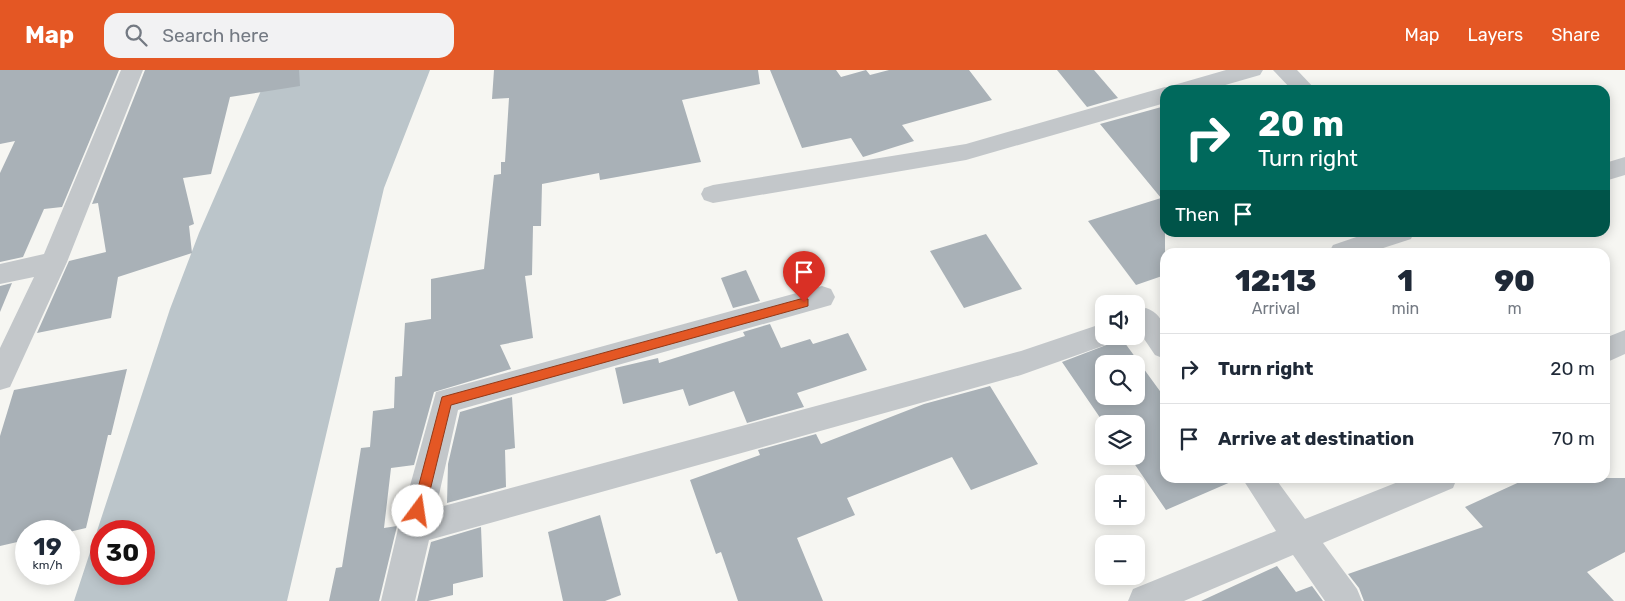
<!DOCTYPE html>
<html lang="en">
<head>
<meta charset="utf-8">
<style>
  body { margin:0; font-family:Rubik,sans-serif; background:#f2f2f3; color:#1f2937; height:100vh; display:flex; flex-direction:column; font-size:19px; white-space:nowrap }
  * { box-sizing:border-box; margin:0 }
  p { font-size:16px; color:#747a83 }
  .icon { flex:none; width:28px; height:28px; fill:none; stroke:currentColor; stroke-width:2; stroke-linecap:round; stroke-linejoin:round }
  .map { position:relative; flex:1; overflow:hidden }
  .details { position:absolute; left:1160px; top:178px; width:450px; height:235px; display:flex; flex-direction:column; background:#fff; border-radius:15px; box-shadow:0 2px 12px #0003 }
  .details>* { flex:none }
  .hud { position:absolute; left:1160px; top:15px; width:450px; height:152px; border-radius:15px; box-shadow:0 2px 12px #0003; background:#00695c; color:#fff; overflow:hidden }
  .fabs { position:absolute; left:1095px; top:225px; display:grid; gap:10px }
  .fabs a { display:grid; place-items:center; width:50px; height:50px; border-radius:10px; background:#fff; box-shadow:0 2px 12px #0003; font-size:25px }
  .speed { position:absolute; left:15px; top:450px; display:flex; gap:10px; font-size:25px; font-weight:700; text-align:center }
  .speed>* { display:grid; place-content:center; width:65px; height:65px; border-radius:50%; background:#fff; box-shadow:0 2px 12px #0003; line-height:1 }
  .speed small { font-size:12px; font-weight:400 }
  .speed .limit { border:8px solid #d22; background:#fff; color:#111 }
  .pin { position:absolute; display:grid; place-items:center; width:42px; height:42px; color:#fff; margin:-51px -21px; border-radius:50% 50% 50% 0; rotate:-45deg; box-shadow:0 0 5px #0007 }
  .pin .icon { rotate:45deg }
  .me { position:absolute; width:55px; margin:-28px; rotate:14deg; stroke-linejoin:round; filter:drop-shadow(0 0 4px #0008) }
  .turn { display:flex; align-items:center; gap:18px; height:105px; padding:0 15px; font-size:22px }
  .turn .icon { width:65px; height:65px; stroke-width:2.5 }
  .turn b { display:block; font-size:35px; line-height:42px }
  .then { display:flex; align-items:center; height:48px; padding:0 15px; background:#0003; gap:10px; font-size:19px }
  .eta { display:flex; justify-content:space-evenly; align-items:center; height:85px; text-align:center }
  .eta b { font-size:30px; font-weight:800; line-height:35px }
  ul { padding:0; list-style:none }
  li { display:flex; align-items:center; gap:15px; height:70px; padding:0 15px; border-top:1px solid #e0e1e3 }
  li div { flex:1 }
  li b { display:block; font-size:19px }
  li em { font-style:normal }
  header { display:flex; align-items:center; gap:30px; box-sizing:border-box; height:70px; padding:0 25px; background:#e45724; color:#fff }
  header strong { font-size:24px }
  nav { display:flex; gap:28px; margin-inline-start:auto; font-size:18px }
  .search { width:350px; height:45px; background:#f2f2f3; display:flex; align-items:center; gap:12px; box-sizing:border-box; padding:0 18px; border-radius:15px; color:#747a83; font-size:19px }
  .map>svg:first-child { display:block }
  .water { fill:#bbc5ca; fill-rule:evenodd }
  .building { fill:#a9b1b7; fill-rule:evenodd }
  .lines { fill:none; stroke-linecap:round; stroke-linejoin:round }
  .minor { fill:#c3c7ca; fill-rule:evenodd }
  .route { fill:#e45724; stroke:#943917 }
</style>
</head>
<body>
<header>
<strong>Map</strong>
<div class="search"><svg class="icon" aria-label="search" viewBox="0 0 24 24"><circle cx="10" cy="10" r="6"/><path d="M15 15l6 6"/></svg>Search here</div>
<nav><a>Map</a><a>Layers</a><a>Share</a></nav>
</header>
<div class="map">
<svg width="1625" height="531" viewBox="0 0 1625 531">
  <rect width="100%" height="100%" fill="#f6f6f2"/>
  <path class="water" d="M270,0H430L384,118L287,531H74L170,239L199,163ZM101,461H144V504H101Z"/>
  <g class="building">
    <polygon points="0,0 119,0 62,137 44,139 23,187 0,192 0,103 15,71 0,74"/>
    <polygon points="145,0 299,0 300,16 230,27 211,104 183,108 194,154 189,156 192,183 118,207 111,248 37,263 69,191 106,182 98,133 92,134"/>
    <polygon points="494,0 758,0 760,14 682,30 701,92 600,110 599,103 542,114 541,156 533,156 532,205 525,206 533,268 500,275 511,299 434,322 414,395 391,398 384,458 397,456 379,531 329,531 336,498 342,497 361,378 370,377 373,341 394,338 395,307 402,306 405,253 431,249 431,209 484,199 494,105 501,104 501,92 505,92 509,28 492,29"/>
    <polygon points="770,0 836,0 841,7 866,0 870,5 889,0 969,0 992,30 902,55 914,71 863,87 851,68 802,78"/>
    <polygon points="1057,0 1094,0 1118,28 1087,37"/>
    <polygon points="1165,36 1165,205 1136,215 1088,151 1161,128 1100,54"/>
    <polygon points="986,164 1022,219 964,238 930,181"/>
    <polygon points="746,200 760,231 733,238 721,208"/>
    <polygon points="12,213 0,242 0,216"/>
    <polygon points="770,254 781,278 810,269 813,274 848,263 867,300 800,322 797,323 804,337 747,353 734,321 689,336 683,319 623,334 615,298 658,288 659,293 745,266 743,262"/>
    <path d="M1122,269L1165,328V408H1240L1166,440L1129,386H1136V354L1103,352L1062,292ZM1104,294H1136V326H1104Z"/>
    <polygon points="127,299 111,365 108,365 86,458 69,462 26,461 26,470 0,476 0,366 14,320"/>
    <polygon points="990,316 1038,394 971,420 952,387 847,428 855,445 797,468 823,531 738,531 721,482 716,484 690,410 760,385 758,380 816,364 821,374 924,334"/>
    <polygon points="512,327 515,378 505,380 506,417 447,433 448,394 460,342"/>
    <polygon points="1528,408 1625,408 1625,482 1587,502 1614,531 1364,531 1359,518 1348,504 1483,457 1465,437"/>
    <polygon points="600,445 621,525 605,531 563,531 548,462"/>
    <polygon points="481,457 483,507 453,514 453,525 428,531 417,531 431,472"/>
    <polygon points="1277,496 1296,522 1312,516 1323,531 1201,531"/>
  </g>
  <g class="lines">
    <g class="minor">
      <polygon points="121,0 143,0 67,192 10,317 0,320 0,278 34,207 0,214 0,194 44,184"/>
      <polygon points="1226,0 1263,0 1260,5 1208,20 1165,20 1165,33 966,90 713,133 704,130 701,124 704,118 713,115 966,74 1165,17 1171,19 1174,15"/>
      <polygon points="1273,0 1297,0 1316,20 1292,20"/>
      <polygon points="1625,87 1625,105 1605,111 1605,93"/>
      <polygon points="1371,162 1414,162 1411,169 1371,182 1329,182 1333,175"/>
      <polygon points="822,216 831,219 835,227 831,235 458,340 436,438 1021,281 1104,253 1104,266 1117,266 1114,272 1021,305 429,470 415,531 381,531 398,459 436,322"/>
      <path d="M1146,238C1169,246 1165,268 1165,289L1155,285L1136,257V241Z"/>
      <polygon points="1625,260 1625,284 1605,293 1605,268"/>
      <polygon points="1242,408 1275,408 1305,449 1408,408 1457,408 1453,418 1323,473 1357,519 1362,531 1325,531 1293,485 1184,531 1128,531 1133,519 1276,461"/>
    </g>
  </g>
  <polygon class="route" points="804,228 808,229 808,236 451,335 425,441 423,445 418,447 414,445 412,441 442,327"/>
</svg>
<div class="fabs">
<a><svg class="icon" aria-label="sound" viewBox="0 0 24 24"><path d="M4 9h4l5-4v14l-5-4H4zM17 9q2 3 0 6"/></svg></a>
<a><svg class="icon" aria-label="search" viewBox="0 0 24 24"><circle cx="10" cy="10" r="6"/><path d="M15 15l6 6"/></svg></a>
<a><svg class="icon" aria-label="layers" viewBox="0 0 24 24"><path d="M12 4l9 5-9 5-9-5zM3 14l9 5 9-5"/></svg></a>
<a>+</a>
<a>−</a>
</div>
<div class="speed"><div>19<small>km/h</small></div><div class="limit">30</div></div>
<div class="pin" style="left:804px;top:232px;background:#d93025"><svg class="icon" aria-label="arrive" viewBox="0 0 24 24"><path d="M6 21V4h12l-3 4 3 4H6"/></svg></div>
<svg class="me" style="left:418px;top:441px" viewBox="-20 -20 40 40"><circle r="19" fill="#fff"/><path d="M0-13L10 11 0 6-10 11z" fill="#e45724"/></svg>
<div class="hud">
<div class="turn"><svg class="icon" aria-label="right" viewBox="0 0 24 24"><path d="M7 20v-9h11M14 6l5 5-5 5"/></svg><div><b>20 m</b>Turn right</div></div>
<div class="then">Then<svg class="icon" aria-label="arrive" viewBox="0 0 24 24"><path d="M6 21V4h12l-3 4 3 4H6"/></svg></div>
</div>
<section class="details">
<div class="eta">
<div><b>12:13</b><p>Arrival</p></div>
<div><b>1</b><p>min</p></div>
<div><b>90</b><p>m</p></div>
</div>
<ul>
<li><svg class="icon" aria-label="right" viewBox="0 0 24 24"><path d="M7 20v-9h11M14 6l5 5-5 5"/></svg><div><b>Turn right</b></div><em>20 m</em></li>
<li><svg class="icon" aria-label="arrive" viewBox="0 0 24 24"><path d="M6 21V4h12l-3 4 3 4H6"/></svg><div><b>Arrive at destination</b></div><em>70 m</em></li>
</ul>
</section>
</div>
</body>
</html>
